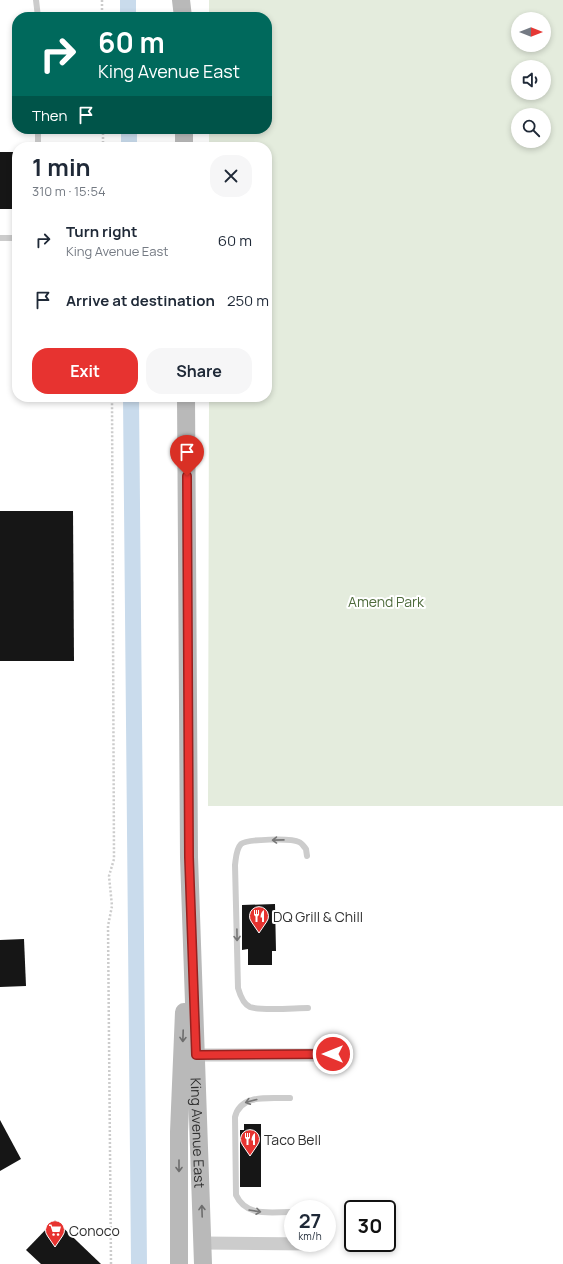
<!DOCTYPE html>
<html lang="en">
<head>
<meta charset="utf-8">
<style>
  body { margin:0; font-family:Manrope,sans-serif; background:#f6f6f7; color:#1f2937; height:100vh; display:flex; flex-direction:column; font-size:15px; white-space:nowrap }
  * { box-sizing:border-box; margin:0 }
  p { font-size:13px; color:#747a83 }
  .icon { flex:none; width:22px; height:22px; fill:none; stroke:currentColor; stroke-width:2; stroke-linecap:round; stroke-linejoin:round }
  .map { position:relative; flex:1; overflow:hidden }
  .drawer { position:absolute; left:12px; top:142px; width:260px; height:260px; display:flex; flex-direction:column; background:#fff; border-radius:16px; box-shadow:0 2px 6px #0003 }
  .drawer>* { flex:none }
  .hud { position:absolute; left:12px; top:12px; width:260px; height:122px; border-radius:16px; box-shadow:0 2px 6px #0003; background:#00695c; color:#fff; overflow:hidden }
  .needle { width:26px; rotate:90deg }
  .tools { position:absolute; left:511px; top:12px; display:grid; gap:8px }
  .tools a { display:grid; place-items:center; width:40px; height:40px; border-radius:50%; background:#fff; box-shadow:0 2px 6px #0003; font-size:20px }
  .speed { position:absolute; left:284px; top:1200px; display:flex; gap:8px; font-size:20px; font-weight:700; text-align:center }
  .speed>* { display:grid; place-content:center; width:52px; height:52px; border-radius:50%; background:#fff; box-shadow:0 2px 6px #0003; line-height:1 }
  .speed small { font-size:10px; font-weight:400 }
  .speed .limit { border:2px solid #111; border-radius:6px; background:#fff; color:#111 }
  .pin { position:absolute; display:grid; place-items:center; width:34px; height:34px; color:#fff; margin:-41px -17px; border-radius:50% 50% 50% 0; rotate:-45deg; box-shadow:0 0 4px #0007 }
  .pin .icon { rotate:45deg }
  .me { position:absolute; width:44px; margin:-22px; rotate:270deg; stroke-linejoin:round; filter:drop-shadow(0 0 3px #0008) }
  .turn { display:flex; align-items:center; gap:14px; height:84px; padding:0 20px; font-size:18px }
  .turn .icon { width:52px; height:52px; stroke-width:2.5 }
  .turn b { display:block; font-size:28px; line-height:34px }
  .then { display:flex; align-items:center; height:38px; padding:0 20px; background:#0003; gap:8px; font-size:15px }
  .round { display:grid; place-items:center; flex:none; width:42px; height:42px; border-radius:16px; background:#f6f6f7 }
  .overview { display:flex; align-items:center; justify-content:space-between; height:68px; padding:0 20px }
  h1 { font-size:24px; font-weight:700; line-height:30px }
  .cta { display:flex; gap:8px; margin-top:auto; padding:8px 20px }
  .cta a { flex:1; height:46px; border-radius:16px; background:#e73330; color:#fff; font-size:16px; font-weight:700; line-height:46px; text-align:center }
  .cta a+a { background:#f6f6f7; color:#1f2937 }
  ul { padding:0; list-style:none }
  li { display:flex; align-items:center; gap:12px; height:60px; padding:0 20px }
  li div { flex:1 }
  li b { display:block; font-size:15px }
  li em { font-style:normal }
  .map>svg:first-child { display:block }
  .green { fill:#e4ecdd; fill-rule:evenodd }
  .lines { fill:none; stroke-linecap:round; stroke-linejoin:round }
  .canal { stroke:#c9dbec; stroke-width:16 }
  .building { fill:#161616 }
  .path { stroke:#ccc; stroke-width:2.5; stroke-dasharray:2 2; stroke-linecap:butt }
  .service { stroke:#ccc; stroke-width:6 }
  .minor { stroke:#ccc; stroke-width:13 }
  .secondary { stroke:#b9b9b9; stroke-width:18 }
  .oneway { stroke:#767676 }
  .oneway2 { stroke:#6d6d6d }
  .route-casing { stroke:#96211f; stroke-width:10 }
  .route { stroke:#e73330; stroke-width:7 }
  .labels { text-anchor:middle; dominant-baseline:central; stroke-width:4; stroke-linejoin:round; paint-order:stroke }
  .park-label { font-size:14px; fill:#4e6b3c; stroke:#fff }
  .poi-label { font-size:14px; fill:#2f2f2f; stroke:#fff; text-anchor:start }
  .street-label { font-size:14px; fill:#2f2f2f; stroke:#fff }
</style>
</head>
<body>
<div class="map">
<svg width="563" height="1264" viewBox="0 0 563 1264">
  <rect width="100%" height="100%" fill="#fff"/>
  <path class="green" d="M209,0H563V806H208L209,397H267V147H209V129H267V17H209ZM518,19H544V45H518ZM518,67H544V93H518ZM518,115H544V141H518Z"/>
  <g class="lines">
    <g class="canal">
      <polyline points="128,0 128,17"/>
      <polyline points="129,129 129,147"/>
      <polyline points="131,397 139,1264"/>
    </g>
  </g>
  <g class="building">
    <rect x="0" y="152" width="17" height="57"/>
    <polygon points="0,511 73,511 74,661 0,661"/>
    <polygon points="275,904 276,951 272,951 272,965 248,965 248,949 242,950 242,905"/>
    <polygon points="24,939 26,986 0,987 0,940"/>
    <polygon points="0,1120 21,1159 0,1171"/>
    <polygon points="244,1124 261,1124 261,1187 240,1187 240,1130 244,1130"/>
    <polygon points="55,1220 101,1264 41,1264 26,1250"/>
  </g>
  <g class="lines">
    <g class="path">
      <polyline points="102,0 102,17"/>
      <polyline points="103,129 103,147"/>
      <polyline points="111,1264 108,926 112,906 109,876 114,859 112,397"/>
    </g>
    <g class="service">
      <polyline points="36,0 38,17"/>
      <polyline points="38,129 38,147"/>
      <polyline points="0,238 17,238"/>
      <path d="M307,856L306,849C304,847 302,843 299,842C292,838 247,839 241,844C236,849 236,858 235,865L238,988C240,995 243,1004 250,1007C260,1011 295,1008 308,1008"/>
      <path d="M290,1098C270,1099 241,1093 235,1117L236,1195C246,1217 270,1212 290,1212"/>
    </g>
    <g class="minor">
      <polyline points="196,1055 333,1055"/>
      <polyline points="203,1243 315,1244"/>
    </g>
    <g class="secondary">
      <polyline points="181,0 183,17"/>
      <polyline points="184,129 184,147"/>
      <path id="s1" d="M186,397L189,857L203,1264"/>
      <polyline points="179,1264 179,1132 184,1012"/>
    </g>
  </g>
  <defs><path id="oneway-shaft" d="M-6 0H5M1.5-3L5.5 0L1.5 3" fill="none" stroke-width="1.6" stroke-linecap="round" stroke-linejoin="round"/></defs>
  <g class="oneway">
    <use href="#oneway-shaft" transform="translate(278 840) rotate(179)"/>
    <use href="#oneway-shaft" transform="translate(237 935) rotate(89)"/>
    <use href="#oneway-shaft" transform="translate(251 1101) rotate(165)"/>
    <use href="#oneway-shaft" transform="translate(255 1211) rotate(9)"/>
  </g>
  <g class="oneway2">
    <use href="#oneway-shaft" transform="translate(183 1036) rotate(92)"/>
    <use href="#oneway-shaft" transform="translate(179 1166) rotate(90)"/>
    <use href="#oneway-shaft" transform="translate(202 1211) rotate(-92)"/>
  </g>
  <g class="lines">
    <defs>
      <polyline id="route" points="187,476 189,857 196,1055 333,1054"/>
    </defs>
    <use href="#route" class="route-casing"/>
    <use href="#route" class="route"/>
  </g>
  <defs>
    <symbol id="restaurant-pin" viewBox="-11 -11 22 30"><path d="M0 17L-7.5 6A9.5 9.5 0 1 1 7.5 6Z" fill="#e73330" stroke="#fff"/><path d="M-5-6h1v4h1v-4h1v4h1v-4h1v5L-1.5 .5V6h-2V.5L-5-1ZM5-6V6H3V1.5H1.5Q1.5-4 5-6Z" fill="#fff"/></symbol>
    <symbol id="supermarket-pin" viewBox="-11 -11 22 30"><path d="M0 17L-7.5 6A9.5 9.5 0 1 1 7.5 6Z" fill="#e73330" stroke="#fff"/><path d="M-6-5.5h2.5l.6 2H6L4.5 2H-2.5L-4.4-4H-6ZM-1.5 3.2a1.3 1.3 0 1 0 .1 0ZM3 3.2a1.3 1.3 0 1 0 .1 0Z" fill="#fff"/></symbol>
  </defs>
  <g fill-rule="evenodd">
    <use href="#restaurant-pin" x="248" y="905" width="22" height="30"/>
    <use href="#restaurant-pin" x="239" y="1128" width="22" height="30"/>
    <use href="#supermarket-pin" x="44" y="1219" width="22" height="30"/>
  </g>
  <g class="labels">
    <g class="park-label">
      <text x="386" y="601">Amend Park</text>
    </g>
    <g class="poi-label">
      <text x="273" y="916">DQ Grill &amp; Chill</text>
      <text x="264" y="1139">Taco Bell</text>
      <text x="69" y="1230">Conoco</text>
    </g>
    <g class="street-label">
      <text stroke="none"><textPath href="#s1" startOffset="736">King Avenue East</textPath></text>
    </g>
  </g>
</svg>
<div class="tools">
<a><svg class="needle" viewBox="-14 -14 28 28"><path d="M0-13l5 13h-10z" fill="#e53935"/><path d="M0 13l5-13h-10z" fill="#747a83"/></svg></a>
<a><svg class="icon" aria-label="sound" viewBox="0 0 24 24"><path d="M4 9h4l5-4v14l-5-4H4zM17 9q2 3 0 6"/></svg></a>
<a><svg class="icon" aria-label="search" viewBox="0 0 24 24"><circle cx="10" cy="10" r="6"/><path d="M15 15l6 6"/></svg></a>
</div>
<div class="speed"><div>27<small>km/h</small></div><div class="limit">30</div></div>
<div class="pin" style="left:187px;top:476px;background:#d93025"><svg class="icon" aria-label="arrive" viewBox="0 0 24 24"><path d="M6 21V4h12l-3 4 3 4H6"/></svg></div>
<svg class="me" style="left:333px;top:1054px" viewBox="-20 -20 40 40"><circle r="17" fill="#e73330" stroke="#fff" stroke-width="3"/><path d="M0-11L8 9 0 5-8 9z" fill="#fff"/></svg>
<div class="hud">
<div class="turn"><svg class="icon" aria-label="right" viewBox="0 0 24 24"><path d="M7 20v-9h11M14 6l5 5-5 5"/></svg><div><b>60 m</b>King Avenue East</div></div>
<div class="then">Then<svg class="icon" aria-label="arrive" viewBox="0 0 24 24"><path d="M6 21V4h12l-3 4 3 4H6"/></svg></div>
</div>
<section class="drawer">
<div class="overview"><div><h1>1 min</h1><p>310 m · 15:54</p></div><a class="round"><svg class="icon" aria-label="close" viewBox="0 0 24 24"><path d="M6 6l12 12M18 6L6 18"/></svg></a></div>
<ul>
<li><svg class="icon" aria-label="right" viewBox="0 0 24 24"><path d="M7 20v-9h11M14 6l5 5-5 5"/></svg><div><b>Turn right</b><p>King Avenue East</p></div><em>60 m</em></li>
<li><svg class="icon" aria-label="arrive" viewBox="0 0 24 24"><path d="M6 21V4h12l-3 4 3 4H6"/></svg><div><b>Arrive at destination</b></div><em>250 m</em></li>
</ul>
<div class="cta"><a>Exit</a><a>Share</a></div>
</section>
</div>
</body>
</html>
